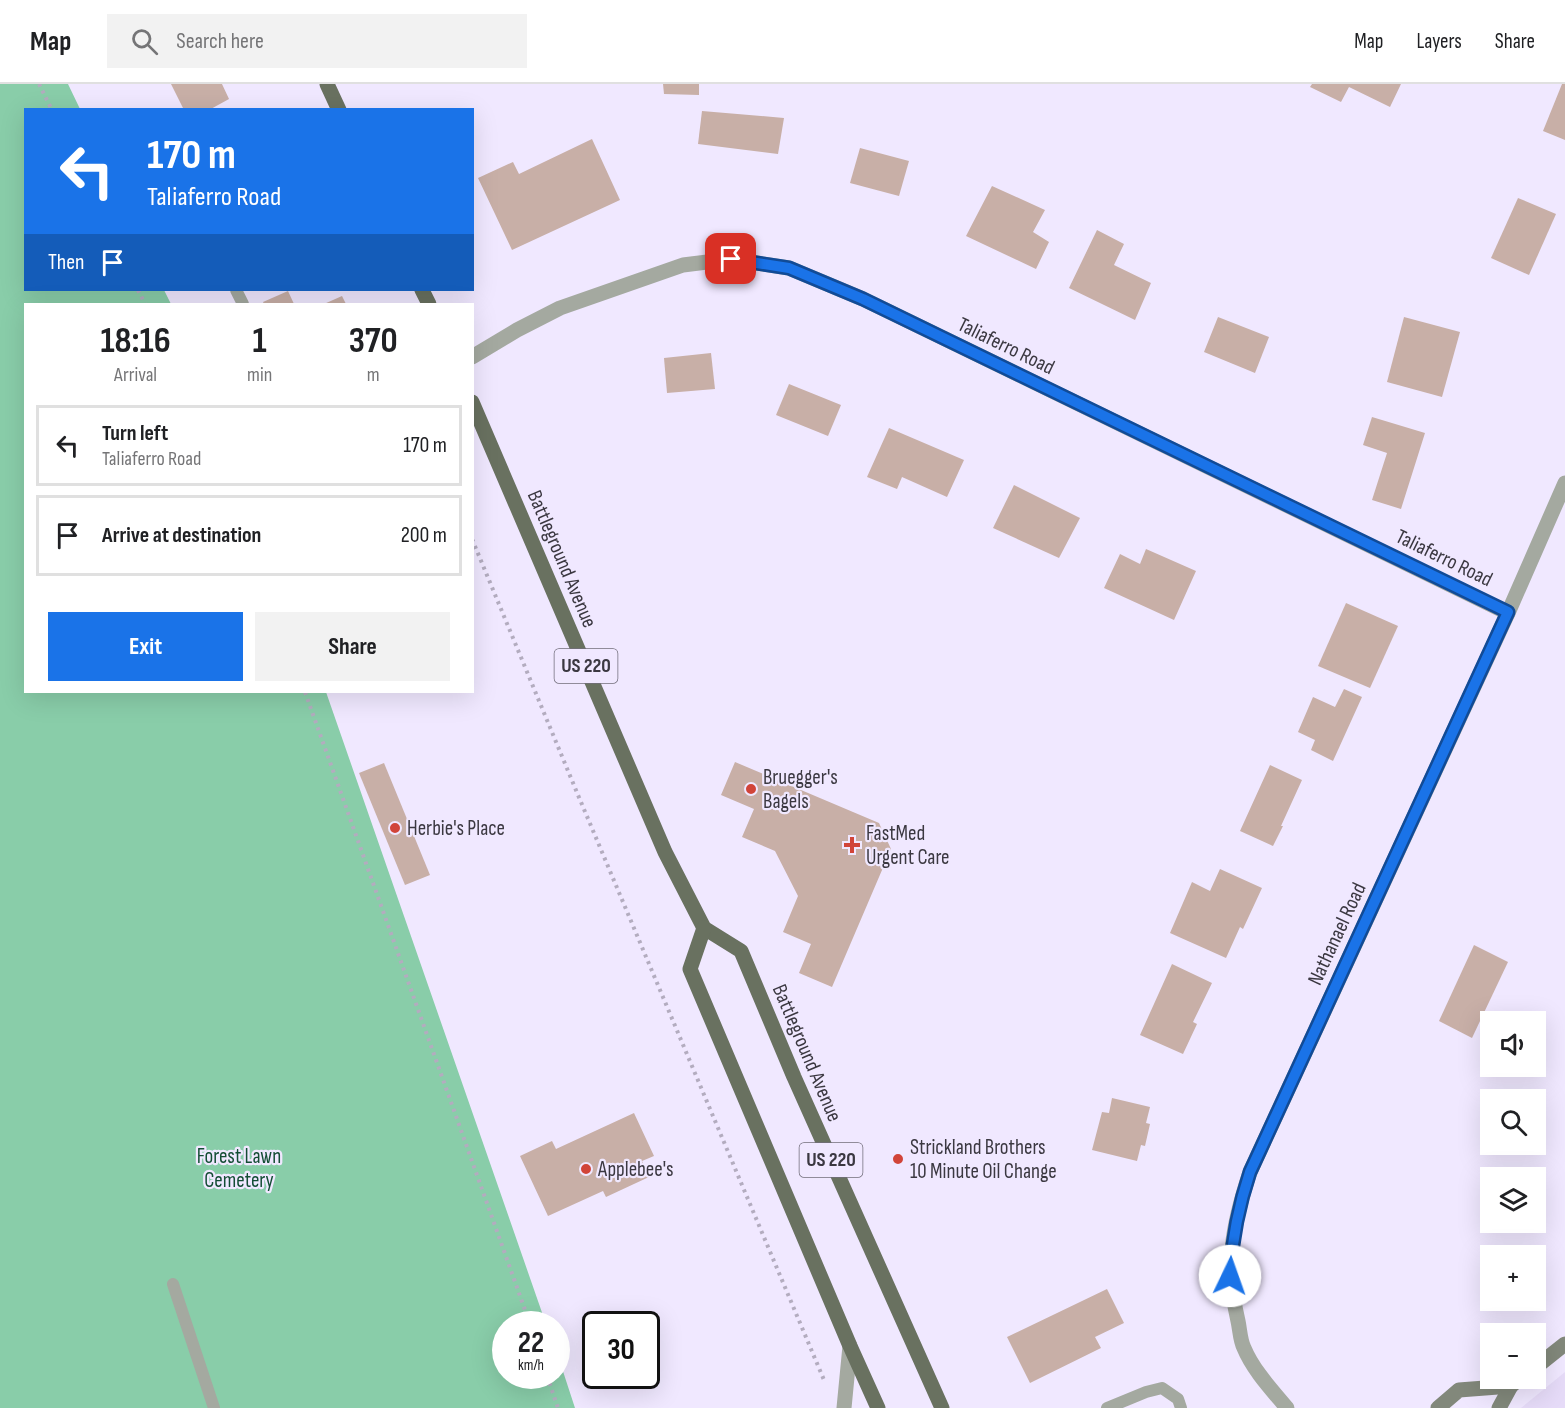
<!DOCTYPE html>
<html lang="en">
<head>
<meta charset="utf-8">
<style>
  body { margin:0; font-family:"Sofia Sans Condensed",sans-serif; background:#f2f2f2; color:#202124; height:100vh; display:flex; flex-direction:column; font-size:22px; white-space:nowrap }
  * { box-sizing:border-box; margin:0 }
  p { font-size:20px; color:#757577 }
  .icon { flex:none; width:33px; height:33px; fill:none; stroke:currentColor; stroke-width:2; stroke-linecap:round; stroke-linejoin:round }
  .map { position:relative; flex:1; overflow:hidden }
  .panel { position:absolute; left:24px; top:219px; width:450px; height:390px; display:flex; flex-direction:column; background:#fff; border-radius:0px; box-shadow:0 6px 24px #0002 }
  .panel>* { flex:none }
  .banner { position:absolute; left:24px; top:24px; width:450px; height:183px; border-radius:0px; box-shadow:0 6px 24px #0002; background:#1a73e8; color:#fff; overflow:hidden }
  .fabs { position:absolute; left:1480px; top:927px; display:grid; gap:12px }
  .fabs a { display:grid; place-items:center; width:66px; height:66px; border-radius:0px; background:#fff; box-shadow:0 6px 24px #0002; font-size:30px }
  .speed { position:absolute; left:492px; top:1227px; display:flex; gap:12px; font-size:30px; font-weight:700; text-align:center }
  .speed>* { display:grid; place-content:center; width:78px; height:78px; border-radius:50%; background:#fff; box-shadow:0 6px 24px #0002; line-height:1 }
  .speed small { font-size:15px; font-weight:400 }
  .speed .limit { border:3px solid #111; border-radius:9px; background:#fff; color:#111 }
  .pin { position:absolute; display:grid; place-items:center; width:51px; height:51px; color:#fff; margin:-26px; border-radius:12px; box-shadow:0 3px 9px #0006 }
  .me { position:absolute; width:66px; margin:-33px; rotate:3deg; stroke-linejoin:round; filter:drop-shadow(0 0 4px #0008) }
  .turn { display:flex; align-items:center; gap:21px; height:126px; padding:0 24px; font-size:27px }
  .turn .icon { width:78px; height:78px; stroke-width:2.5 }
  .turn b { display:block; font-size:42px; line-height:51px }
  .then { display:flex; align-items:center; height:57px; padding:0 24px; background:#0003; gap:12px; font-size:22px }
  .eta { display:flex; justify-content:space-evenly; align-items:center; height:102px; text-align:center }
  .eta b { font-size:36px; font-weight:700; line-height:42px }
  .action { display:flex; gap:12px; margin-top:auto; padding:12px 24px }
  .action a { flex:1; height:69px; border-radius:0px; background:#1a73e8; color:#fff; font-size:24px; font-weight:700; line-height:69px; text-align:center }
  .action a+a { background:#f2f2f2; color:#202124 }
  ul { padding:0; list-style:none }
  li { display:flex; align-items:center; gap:18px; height:81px; margin:0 12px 9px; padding:0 12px; border:3px solid #e0e0e0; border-radius:0px }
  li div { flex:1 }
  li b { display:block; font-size:22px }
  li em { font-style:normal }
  header { display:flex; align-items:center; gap:36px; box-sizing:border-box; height:84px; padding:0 30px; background:#fff; border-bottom:2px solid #e0e0e0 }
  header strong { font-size:28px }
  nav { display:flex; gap:33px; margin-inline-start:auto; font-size:21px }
  .search { width:420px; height:54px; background:#f2f2f2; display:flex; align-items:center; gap:15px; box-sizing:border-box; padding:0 21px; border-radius:0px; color:#757577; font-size:22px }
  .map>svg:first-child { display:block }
  .built { fill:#e6dbf8 }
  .green { fill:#89cda9 }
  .building { fill:#c8afa7 }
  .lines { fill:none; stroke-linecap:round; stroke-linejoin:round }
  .path { stroke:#b3acbf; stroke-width:4; stroke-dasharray:3 4.5; stroke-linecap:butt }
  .service { stroke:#a4a9a0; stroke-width:12 }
  .minor { stroke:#a4a9a0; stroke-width:15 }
  .secondary { stroke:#82887b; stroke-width:15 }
  .primary { stroke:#697160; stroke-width:15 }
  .route-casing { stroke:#114b97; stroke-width:15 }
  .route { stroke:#1a73e8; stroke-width:10 }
  .poi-dot { fill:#d14439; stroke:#f0e8ff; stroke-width:2 }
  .labels { text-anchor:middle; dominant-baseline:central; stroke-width:4.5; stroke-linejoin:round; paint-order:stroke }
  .shield { fill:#f0e8ff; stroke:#716d7a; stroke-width:1.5 }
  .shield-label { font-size:20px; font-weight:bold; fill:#3b3841 }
  .street-label { font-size:21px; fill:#3b3841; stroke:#f0e8ff }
  .poi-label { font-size:21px; fill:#3b3841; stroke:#f0e8ff; text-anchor:start }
  .park-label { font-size:21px; fill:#134d34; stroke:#f0e8ff }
</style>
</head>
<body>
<header>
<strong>Map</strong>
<div class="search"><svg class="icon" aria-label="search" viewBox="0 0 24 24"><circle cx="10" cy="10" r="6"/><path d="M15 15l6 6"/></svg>Search here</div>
<nav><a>Map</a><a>Layers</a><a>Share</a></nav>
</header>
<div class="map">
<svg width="1565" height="1324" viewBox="0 0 1565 1324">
  <rect width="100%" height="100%" fill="#f0e8ff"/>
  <polygon class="built" points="1565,1288 1565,1324 1521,1324"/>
  <polygon class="green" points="0,0 68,0 80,25 26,26 26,206 164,206 171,220 26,220 26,608 326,608 546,1240 506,1240 506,1292 556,1292 557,1269 575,1324 0,1324"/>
  <g class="building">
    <polygon points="171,0 222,0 229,15 209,26 184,26"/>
    <polygon points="663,0 699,0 699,11 664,10"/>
    <polygon points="1312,0 1401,0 1390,23 1349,3 1341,18 1310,3"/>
    <polygon points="1562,0 1565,0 1565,56 1543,47"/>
    <polygon points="702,27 784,34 778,70 698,60"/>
    <polygon points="592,55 620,116 512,166 478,94 513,78 519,90"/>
    <polygon points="860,64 909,77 899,112 850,99"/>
    <polygon points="992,102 1045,126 1033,148 1049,158 1036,185 966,152"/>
    <polygon points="1518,114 1556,130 1529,191 1491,174"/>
    <polygon points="1097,146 1124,160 1114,181 1151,199 1135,236 1069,204"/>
    <polygon points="288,207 294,220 264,220 263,218"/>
    <polygon points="342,212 346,220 324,220"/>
    <polygon points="1218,233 1269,253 1255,289 1204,268"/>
    <polygon points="1404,233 1460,248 1442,313 1387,298"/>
    <polygon points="711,269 715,305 667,309 664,274"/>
    <polygon points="789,300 841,321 828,352 776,331"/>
    <polygon points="1372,333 1425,349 1401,425 1372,416 1387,369 1363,361"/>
    <polygon points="889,344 964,376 947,413 902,393 897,405 867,393"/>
    <polygon points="1014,401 1080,434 1059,474 993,444"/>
    <polygon points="1146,465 1196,487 1174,536 1104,504 1120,470 1140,480"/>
    <polygon points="1346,519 1398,542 1370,604 1318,582"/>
    <polygon points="1344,605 1362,613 1333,677 1311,666 1315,656 1298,648 1313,613 1335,623"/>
    <polygon points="735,678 879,739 891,765 832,903 799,889 811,860 783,848 798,812 775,767 742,753 754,725 721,711"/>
    <polygon points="384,679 430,791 405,801 359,689"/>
    <polygon points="1270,681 1302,696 1281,742 1283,742 1273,762 1240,747"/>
    <polygon points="1220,785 1262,804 1243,845 1240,843 1226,874 1170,849 1192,798 1210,807"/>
    <polygon points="1474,861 1508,878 1472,954 1439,937"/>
    <polygon points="1172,880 1212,899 1193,938 1197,940 1183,970 1140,951"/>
    <polygon points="1112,1014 1150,1023 1146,1039 1150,1040 1145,1062 1141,1061 1137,1077 1092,1066 1102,1028 1109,1029"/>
    <polygon points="634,1029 654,1072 642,1077 649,1093 606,1113 603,1107 548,1132 520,1072 552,1057 556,1065"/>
    <polygon points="1107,1205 1124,1239 1095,1253 1101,1264 1030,1299 1007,1253"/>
  </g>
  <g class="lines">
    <g class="path">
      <polyline points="39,0 52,26"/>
      <polyline points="138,206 145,220"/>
      <polyline points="472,455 578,711 824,1296"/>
      <polyline points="305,608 530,1240"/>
      <polyline points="547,1292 558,1324"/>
    </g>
    <g class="service">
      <polyline points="236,206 243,220"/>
      <polyline points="173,1200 214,1324"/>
      <polyline points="1107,1324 1146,1308 1162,1304 1178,1315 1181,1324"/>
    </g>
    <g class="minor">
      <polyline points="472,273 517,246 560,224 683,181 731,175 789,184 863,215 1508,529"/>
      <polyline points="844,1324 850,1262"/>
      <path d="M1287,1324C1272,1306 1253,1286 1244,1264C1240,1256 1240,1246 1238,1237C1225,1182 1232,1142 1250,1088L1508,529L1565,399"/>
    </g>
    <g class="secondary">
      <polyline points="1536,1283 1565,1260"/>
      <polyline points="1438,1324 1459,1306 1511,1302"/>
      <polyline points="1499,1324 1511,1302 1521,1294"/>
    </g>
    <g class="primary">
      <polyline points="327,0 339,26"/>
      <polyline points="422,206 429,220"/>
      <polyline points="472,318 665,768 704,844 741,867 794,993 942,1324"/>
      <polyline points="704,844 690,885 850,1262 878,1324"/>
    </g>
  </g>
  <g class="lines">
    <defs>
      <path id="route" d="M731,175L789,184L863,215L1508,528L1250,1088C1238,1124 1232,1154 1230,1192"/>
    </defs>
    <use href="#route" class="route-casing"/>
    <use href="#route" class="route"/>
  </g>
  <g class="poi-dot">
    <circle cx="751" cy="705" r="6"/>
    <circle cx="395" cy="744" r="6"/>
    <path d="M849 752h6v6h6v6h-6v6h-6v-6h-6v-6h6z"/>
    <circle cx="898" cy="1075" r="6"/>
    <circle cx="586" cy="1085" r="6"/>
  </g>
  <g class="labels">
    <g class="shield">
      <rect x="554.5" y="565" width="63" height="34" rx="4.5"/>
      <rect x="799.5" y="1059" width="63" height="34" rx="4.5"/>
    </g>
    <g class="shield-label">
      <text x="586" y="582">US 220</text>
      <text x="831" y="1076">US 220</text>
    </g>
    <g class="street-label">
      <text transform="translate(1006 262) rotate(26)">Taliaferro Road</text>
      <text transform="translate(1444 474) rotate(26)">Taliaferro Road</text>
      <text transform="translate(562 475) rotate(67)">Battleground Avenue</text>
      <text transform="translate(1337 850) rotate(-65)">Nathanael Road</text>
      <text transform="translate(807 969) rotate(67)">Battleground Avenue</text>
    </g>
    <g class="poi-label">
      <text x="763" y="693">Bruegger's<tspan x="763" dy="24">Bagels</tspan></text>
      <text x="407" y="744">Herbie's Place</text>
      <text x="866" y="749">FastMed<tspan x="866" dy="24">Urgent Care</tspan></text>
      <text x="910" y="1063">Strickland Brothers<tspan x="910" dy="24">10 Minute Oil Change</tspan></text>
      <text x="598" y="1085">Applebee's</text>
    </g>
    <g class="park-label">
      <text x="239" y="1072">Forest Lawn<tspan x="239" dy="24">Cemetery</tspan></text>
    </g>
  </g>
</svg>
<div class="fabs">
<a><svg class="icon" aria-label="sound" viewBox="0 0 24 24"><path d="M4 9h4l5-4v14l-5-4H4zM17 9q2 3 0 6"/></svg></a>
<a><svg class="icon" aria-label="search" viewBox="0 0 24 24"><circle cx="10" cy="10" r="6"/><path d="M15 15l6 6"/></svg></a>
<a><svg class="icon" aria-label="layers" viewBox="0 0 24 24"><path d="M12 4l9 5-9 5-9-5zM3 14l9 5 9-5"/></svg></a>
<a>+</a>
<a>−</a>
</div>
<div class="speed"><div>22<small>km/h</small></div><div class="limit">30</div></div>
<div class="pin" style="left:731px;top:175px;background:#d93025"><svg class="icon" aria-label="arrive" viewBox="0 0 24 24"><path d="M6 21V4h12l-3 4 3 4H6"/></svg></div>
<svg class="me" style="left:1230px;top:1192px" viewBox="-20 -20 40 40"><circle r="19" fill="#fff"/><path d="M0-13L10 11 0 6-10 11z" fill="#1a73e8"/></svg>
<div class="banner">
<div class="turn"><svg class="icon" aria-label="left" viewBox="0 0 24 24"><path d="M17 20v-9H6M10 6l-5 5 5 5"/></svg><div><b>170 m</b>Taliaferro Road</div></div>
<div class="then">Then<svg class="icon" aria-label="arrive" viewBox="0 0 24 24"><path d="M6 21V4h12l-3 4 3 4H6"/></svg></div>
</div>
<section class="panel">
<div class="eta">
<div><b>18:16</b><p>Arrival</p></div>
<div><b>1</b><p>min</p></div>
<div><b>370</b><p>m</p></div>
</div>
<ul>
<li><svg class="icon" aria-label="left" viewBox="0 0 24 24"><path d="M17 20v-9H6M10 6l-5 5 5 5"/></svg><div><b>Turn left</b><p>Taliaferro Road</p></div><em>170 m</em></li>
<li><svg class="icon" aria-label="arrive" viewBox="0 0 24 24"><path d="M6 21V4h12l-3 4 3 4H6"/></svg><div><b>Arrive at destination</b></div><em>200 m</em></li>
</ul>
<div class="action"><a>Exit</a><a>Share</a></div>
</section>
</div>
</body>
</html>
